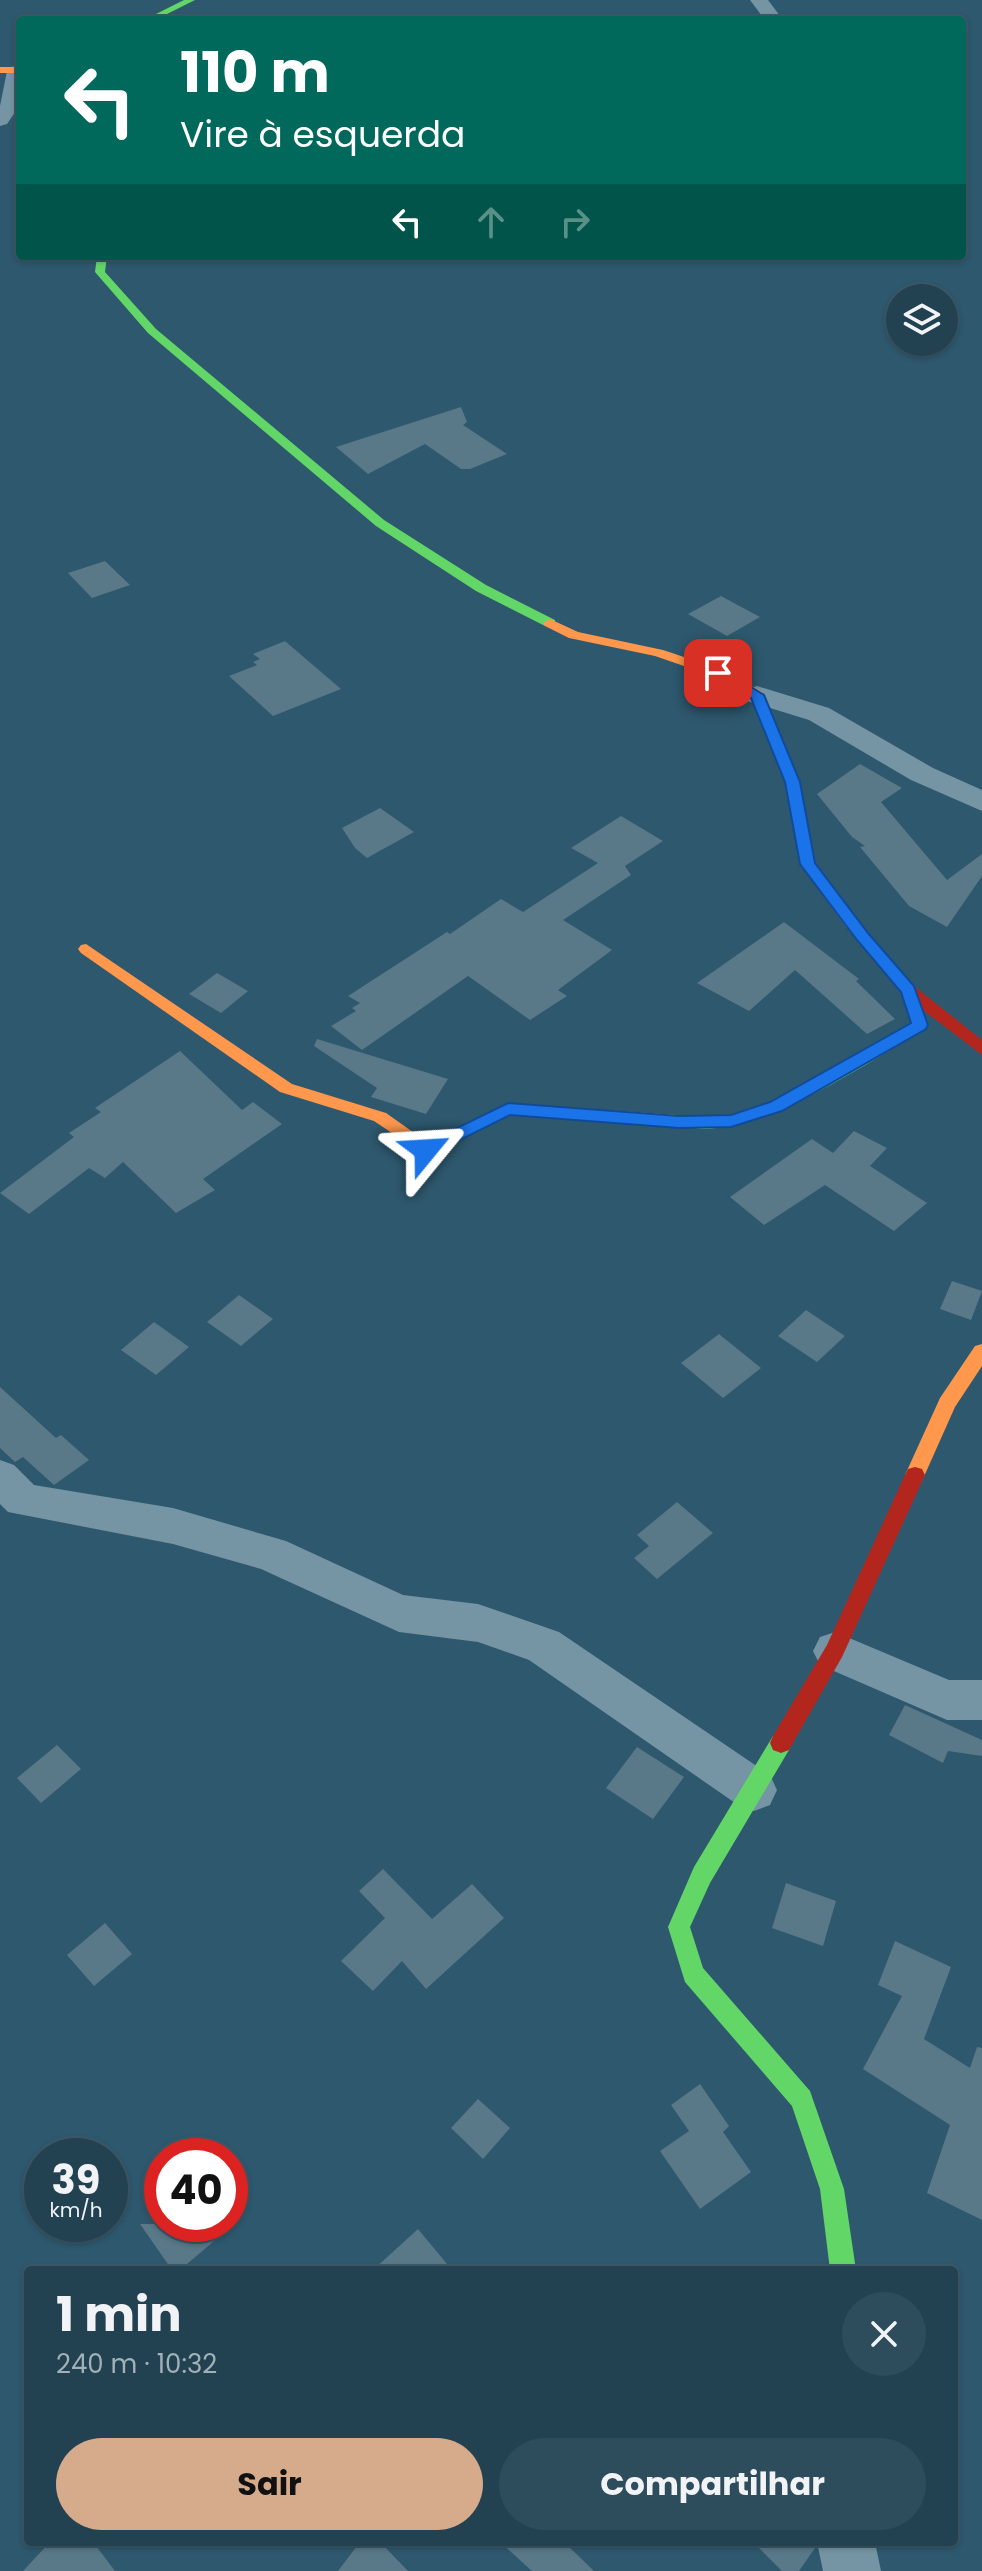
<!DOCTYPE html>
<html lang="pt">
<head>
<meta charset="utf-8">
<style>
  body { margin:0; font-family:Poppins,sans-serif; background:#2e4d5c; color:#f1f3f6; height:100vh; display:flex; flex-direction:column; font-size:30px; white-space:nowrap }
  * { box-sizing:border-box; margin:0 }
  p { font-size:26px; color:#a2b0b8 }
  .icon { flex:none; width:44px; height:44px; fill:none; stroke:currentColor; stroke-width:2; stroke-linecap:round; stroke-linejoin:round }
  .map { position:relative; flex:1; overflow:hidden }
  .details { position:absolute; left:24px; top:2266px; width:934px; height:280px; display:flex; flex-direction:column; background:#224252; border-radius:8px; box-shadow:0 2px 6px #0004,0 0 0 2px #3f5b69 }
  .details>* { flex:none }
  .banner { position:absolute; left:16px; top:16px; width:950px; height:244px; border-radius:8px; box-shadow:0 2px 6px #0004,0 0 0 2px #3f5b69; background:#00695c; color:#fff; overflow:hidden }
  .controls { position:absolute; left:886px; top:284px; display:grid; gap:16px }
  .controls a { display:grid; place-items:center; width:72px; height:72px; border-radius:50%; background:#224252; box-shadow:0 2px 6px #0004,0 0 0 2px #3f5b69; font-size:40px }
  .speed { position:absolute; left:24px; top:2138px; display:flex; gap:16px; font-size:40px; font-weight:700; text-align:center }
  .speed>* { display:grid; place-content:center; width:104px; height:104px; border-radius:50%; background:#224252; box-shadow:0 2px 6px #0004,0 0 0 2px #3f5b69; line-height:1 }
  .speed small { font-size:20px; font-weight:400 }
  .speed .limit { border:12px solid #d22; background:#fff; color:#111 }
  .pin { position:absolute; display:grid; place-items:center; width:68px; height:68px; color:#fff; margin:-34px; border-radius:16px; box-shadow:0 4px 12px #0006 }
  .me { position:absolute; width:88px; margin:-44px; rotate:63deg; stroke-linejoin:round; filter:drop-shadow(0 0 6px #0008) }
  .turn { display:flex; align-items:center; gap:28px; height:168px; padding:0 32px; font-size:36px }
  .turn .icon { width:104px; height:104px; stroke-width:2.5 }
  .turn b { display:block; font-size:56px; line-height:68px }
  .lanes { display:flex; align-items:center; height:76px; padding:0 32px; background:#0003; justify-content:center; gap:40px; direction:ltr }
  .lanes .off { opacity:.35 }
  .round { display:grid; place-items:center; flex:none; width:84px; height:84px; border-radius:42px; background:#2e4d5c }
  .overview { display:flex; align-items:center; justify-content:space-between; height:136px; padding:0 32px }
  h1 { font-size:48px; font-weight:700; line-height:60px }
  .primary-button { display:flex; gap:16px; margin-top:auto; padding:16px 32px }
  .primary-button a { flex:1; height:92px; border-radius:48px; background:#d6ab8b; color:#111; font-size:32px; font-weight:700; line-height:92px; text-align:center }
  .primary-button a+a { background:#2e4d5c; color:#f1f3f6 }
  .map>svg:first-child { display:block }
  .building { fill:#597888 }
  .lines { fill:none; stroke-linecap:round; stroke-linejoin:round }
  .street { fill:#7594a4; fill-rule:evenodd }
  .fast { fill:#63d668; fill-rule:evenodd }
  .slow { fill:#ff974d; fill-rule:evenodd }
  .jam { fill:#b3261e; fill-rule:evenodd }
  .route { fill:#1a73e8; stroke:#114b97; stroke-width:2 }
</style>
</head>
<body>
<div class="map">
<svg width="982" height="2571" viewBox="0 0 982 2571">
  <rect width="100%" height="100%" fill="#2e586e"/>
  <g class="building">
    <polygon points="461,407 467,422 463,425 507,454 470,469 461,469 425,444 368,474 336,447"/>
    <polygon points="105,561 130,585 92,598 68,573"/>
    <polygon points="721,596 760,617 727,636 688,614"/>
    <polygon points="285,641 341,689 273,716 229,676 257,665 253,662 260,659 253,654"/>
    <polygon points="860,764 902,788 881,802 947,880 982,854 982,876 947,927 909,906 860,847 865,846 852,837 817,794"/>
    <polygon points="380,808 414,832 367,858 355,848 342,828"/>
    <polygon points="621,816 663,841 625,866 631,875 563,920 612,950 558,990 567,996 530,1020 468,976 362,1050 331,1026 356,1011 352,1008 360,1003 348,996 447,932 450,934 501,899 523,912 598,863 571,848"/>
    <polygon points="784,922 859,979 856,981 895,1019 867,1034 795,970 749,1011 697,983"/>
    <polygon points="217,973 248,991 221,1013 189,994"/>
    <polygon points="317,1039 448,1079 426,1114 371,1097 377,1088 314,1046"/>
    <polygon points="180,1051 242,1110 253,1102 282,1124 203,1179 215,1190 176,1213 123,1162 105,1178 89,1168 29,1214 0,1193 74,1137 69,1133 101,1112 95,1108"/>
    <polygon points="854,1131 887,1148 870,1166 927,1203 894,1231 825,1185 764,1225 730,1197 812,1139 833,1153"/>
    <polygon points="952,1281 982,1291 971,1320 940,1309"/>
    <polygon points="239,1295 273,1319 241,1346 207,1322"/>
    <polygon points="806,1310 845,1336 817,1362 778,1336"/>
    <polygon points="154,1322 189,1347 156,1375 121,1350"/>
    <polygon points="719,1334 761,1368 723,1398 681,1363"/>
    <polygon points="0,1387 56,1438 61,1435 89,1460 54,1485 23,1457 15,1462 0,1448"/>
    <polygon points="677,1502 713,1533 657,1579 634,1558 649,1546 637,1535"/>
    <polygon points="905,1705 982,1740 982,1756 948,1751 943,1763 889,1735"/>
    <polygon points="57,1745 81,1769 41,1803 17,1778"/>
    <polygon points="637,1747 684,1777 653,1819 606,1788"/>
    <polygon points="383,1869 432,1919 472,1884 504,1918 426,1989 402,1961 373,1991 341,1961 385,1918 359,1891"/>
    <polygon points="786,1883 836,1901 823,1946 772,1928"/>
    <polygon points="105,1923 132,1954 94,1986 67,1955"/>
    <polygon points="895,1941 951,1967 924,2039 970,2068 977,2047 982,2048 982,2220 927,2193 950,2125 863,2069 902,1996 878,1985"/>
    <polygon points="700,2084 729,2126 723,2132 751,2172 700,2209 660,2151 689,2131 671,2105"/>
    <polygon points="478,2099 510,2128 483,2159 451,2128"/>
    <polygon points="140,2224 234,2224 180,2270 172,2270"/>
    <polygon points="418,2229 452,2270 373,2270"/>
    <polygon points="50,2542 93,2542 115,2571 23,2571"/>
    <polygon points="360,2542 380,2542 408,2571 338,2571"/>
    <polygon points="500,2542 564,2542 594,2571 532,2571"/>
    <polygon points="753,2542 814,2542 815,2548 799,2571 782,2571"/>
  </g>
  <g class="lines">
    <g class="street">
      <polygon points="750,0 768,0 783,20 765,20"/>
      <polygon points="20,66 20,105 7,124 0,126 0,106 7,71 10,67"/>
      <polygon points="757,686 829,708 933,768 982,790 982,811 911,780 809,720 747,701 743,695 747,689"/>
      <polygon points="0,1460 14,1465 34,1485 173,1508 286,1541 403,1595 478,1604 559,1632 770,1775 777,1790 770,1805 754,1811 738,1805 529,1660 478,1642 399,1632 261,1569 173,1544 8,1512 0,1504"/>
      <polygon points="835,1632 949,1680 982,1680 982,1720 947,1720 820,1665 813,1651 820,1637"/>
      <polygon points="817,2542 875,2542 881,2571 823,2571"/>
    </g>
    <g class="fast">
      <polygon points="184,0 195,0 155,20 144,20"/>
      <polygon points="97,256 107,256 105,272 156,329 384,520 486,585 555,620 555,626 545,626 476,591 376,526 148,333 95,272"/>
      <path d="M908,985L916,990L928,1025L926,1029C869,1061 749,1145 684,1126L682,1122L684,1118L690,1116L730,1115L770,1102L911,1023L900,990Z"/>
      <polygon points="781,1733 789,1736 792,1743 789,1750 710,1883 690,1927 703,1968 810,2091 844,2189 856,2270 830,2270 820,2189 792,2106 685,1982 668,1927 694,1867 773,1736"/>
    </g>
    <g class="slow">
      <rect x="0" y="67" width="20" height="6"/>
      <polygon points="550,619 578,632 663,650 723,670 762,692 800,782 814,863 857,920 857,928 847,928 800,864 786,782 751,697 713,676 655,656 569,638 545,626 543,623"/>
      <polygon points="86,944 292,1084 386,1113 427,1142 508,1103 690,1116 698,1122 690,1128 510,1115 426,1156 374,1121 280,1092 81,953 78,949 81,945"/>
      <polygon points="982,1344 982,1366 955,1407 922,1481 915,1483 908,1481 905,1475 940,1398 975,1346"/>
    </g>
    <g class="jam">
      <polygon points="852,919 857,920 914,986 982,1040 982,1055 902,994 847,928 847,920"/>
      <polygon points="915,1467 922,1469 925,1475 842,1657 789,1750 781,1753 773,1750 770,1743 773,1736 827,1645 905,1475 908,1469"/>
    </g>
  </g>
  <polygon class="route" points="713,670 723,670 764,695 800,782 815,863 868,933 914,986 928,1025 926,1029 782,1111 731,1127 679,1128 510,1115 432,1154 420,1154 418,1150 420,1146 508,1103 679,1116 731,1115 770,1102 911,1023 901,992 857,940 800,864 785,782 751,698 713,676"/>
</svg>
<div class="controls">
<a><svg class="icon" aria-label="layers" viewBox="0 0 24 24"><path d="M12 4l9 5-9 5-9-5zM3 14l9 5 9-5"/></svg></a>
</div>
<div class="speed"><div>39<small>km/h</small></div><div class="limit">40</div></div>
<div class="pin" style="left:718px;top:673px;background:#d93025"><svg class="icon" aria-label="arrive" viewBox="0 0 24 24"><path d="M6 21V4h12l-3 4 3 4H6"/></svg></div>
<svg class="me" style="left:426px;top:1150px" viewBox="-20 -20 40 40"><path d="M0-17L14 15 0 8-14 15z" fill="#1a73e8" stroke="#fff" stroke-width="4"/></svg>
<div class="banner">
<div class="turn"><svg class="icon" aria-label="left" viewBox="0 0 24 24"><path d="M17 20v-9H6M10 6l-5 5 5 5"/></svg><div><b>110 m</b>Vire à esquerda</div></div>
<div class="lanes"><svg class="icon" aria-label="left" viewBox="0 0 24 24"><path d="M17 20v-9H6M10 6l-5 5 5 5"/></svg><svg class="icon off" aria-label="ahead" viewBox="0 0 24 24"><path d="M12 20V5M6 11l6-6 6 6"/></svg><svg class="icon off" aria-label="right" viewBox="0 0 24 24"><path d="M7 20v-9h11M14 6l5 5-5 5"/></svg></div>
</div>
<section class="details">
<div class="overview"><div><h1>1 min</h1><p>240 m · 10:32</p></div><a class="round"><svg class="icon" aria-label="close" viewBox="0 0 24 24"><path d="M6 6l12 12M18 6L6 18"/></svg></a></div>
<div class="primary-button"><a>Sair</a><a>Compartilhar</a></div>
</section>
</div>
</body>
</html>
